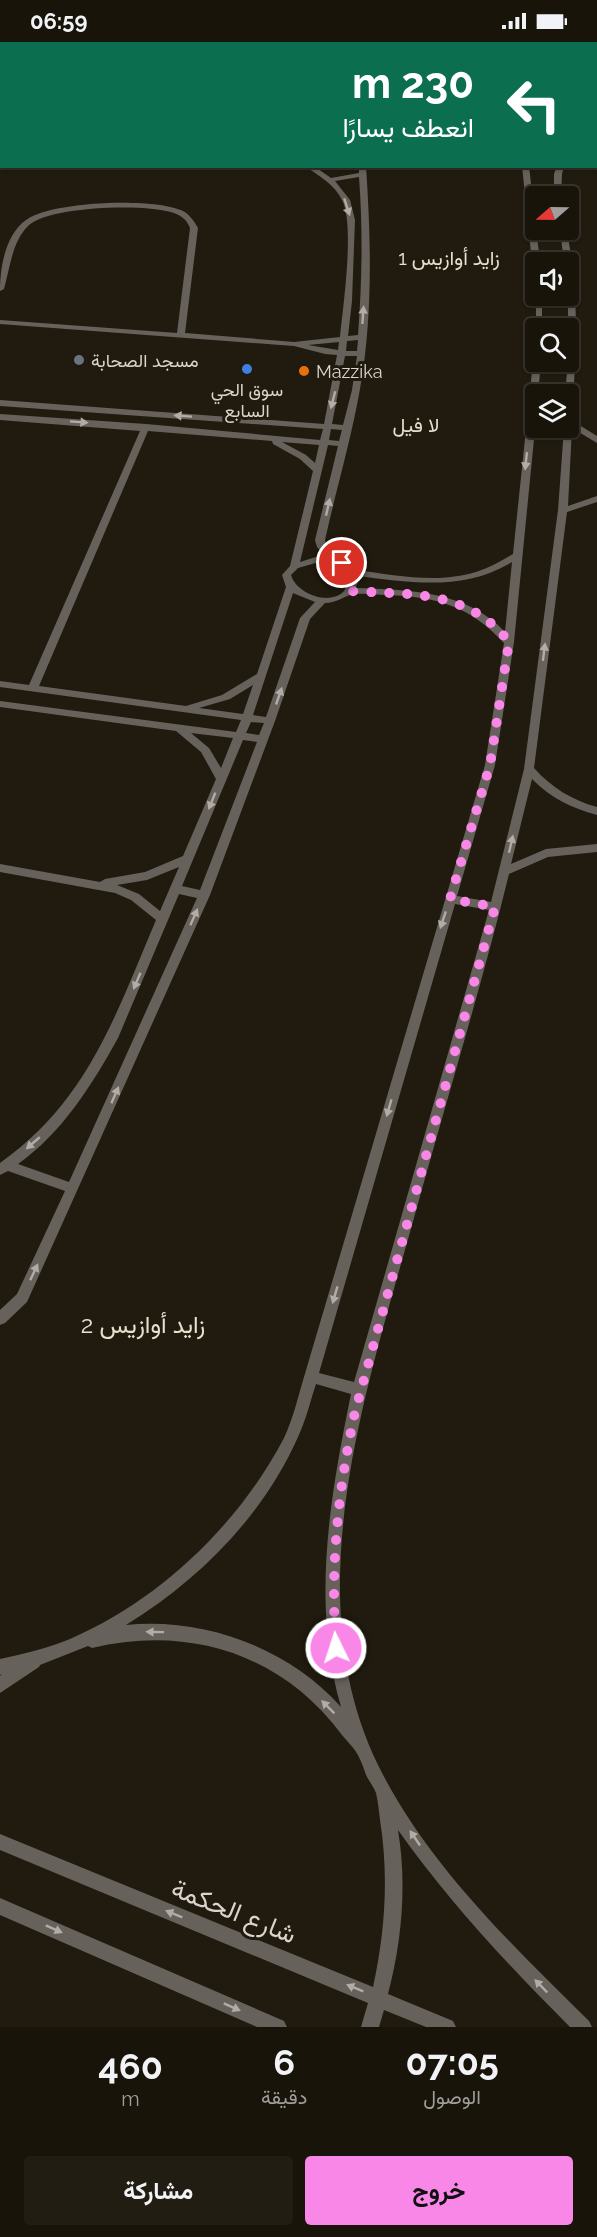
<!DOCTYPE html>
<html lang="ar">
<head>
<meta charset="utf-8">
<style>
  body { margin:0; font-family:Raleway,Vazirmatn,sans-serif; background:#211d13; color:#f1f3f6; direction:rtl; height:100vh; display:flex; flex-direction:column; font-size:22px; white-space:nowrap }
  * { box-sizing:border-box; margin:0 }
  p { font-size:20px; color:#9f9e9c }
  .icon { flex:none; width:33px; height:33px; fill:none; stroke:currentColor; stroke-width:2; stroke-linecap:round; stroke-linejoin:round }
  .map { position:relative; height:1985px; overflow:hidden; direction:ltr }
  .drawer { display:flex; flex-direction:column; background:#18140a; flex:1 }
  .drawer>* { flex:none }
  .hud { position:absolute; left:0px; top:0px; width:597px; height:126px; box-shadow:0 2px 4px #0004,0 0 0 2px #36332b; direction:rtl; background:#0b6e4f; color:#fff; overflow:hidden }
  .needle { width:39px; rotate:250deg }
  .fabs { position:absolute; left:525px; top:144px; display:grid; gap:12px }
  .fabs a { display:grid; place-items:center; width:54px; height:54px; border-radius:6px; background:#18140a; box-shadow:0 2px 4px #0004,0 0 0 2px #36332b; font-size:30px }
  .pin { position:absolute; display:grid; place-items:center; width:51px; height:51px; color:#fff; margin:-26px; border:3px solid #fff; border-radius:50%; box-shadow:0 2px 6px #0007 }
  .me { position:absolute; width:66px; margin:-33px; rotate:356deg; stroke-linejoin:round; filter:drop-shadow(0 0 4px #0008) }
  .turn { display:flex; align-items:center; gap:21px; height:126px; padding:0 24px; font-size:27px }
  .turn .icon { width:78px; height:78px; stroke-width:2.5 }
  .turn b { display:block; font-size:42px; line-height:51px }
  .eta { display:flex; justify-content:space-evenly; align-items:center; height:102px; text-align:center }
  .eta b { font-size:36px; font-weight:700; line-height:42px }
  .button { display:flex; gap:12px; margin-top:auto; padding:12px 24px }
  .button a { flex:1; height:69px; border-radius:6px; background:#f987e8; color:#111; font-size:24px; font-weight:700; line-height:69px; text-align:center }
  .button a+a { background:#211d13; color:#f1f3f6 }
  .status { display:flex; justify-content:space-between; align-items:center; height:42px; padding:0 30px; background:#18140a; direction:ltr }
  .status svg { height:16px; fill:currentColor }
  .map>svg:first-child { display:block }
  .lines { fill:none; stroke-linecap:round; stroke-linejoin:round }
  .minor { fill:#67615c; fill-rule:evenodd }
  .oneway { fill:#b1aca5 }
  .route { stroke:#f987e8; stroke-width:10; stroke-dasharray:0 18 }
  .worship-dot { fill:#6b7280; stroke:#201b0e; stroke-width:2 }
  .shop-dot { fill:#3f7fe0; stroke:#201b0e; stroke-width:2 }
  .food-dot { fill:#e8710a; stroke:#201b0e; stroke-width:2 }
  .labels { text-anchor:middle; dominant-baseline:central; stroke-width:6; stroke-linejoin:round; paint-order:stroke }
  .far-poi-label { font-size:18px; fill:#d9d5cd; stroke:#201b0e; text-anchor:start }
  .far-quarter-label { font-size:20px; fill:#e7e0cf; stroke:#201b0e }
  .quarter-label { font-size:24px; fill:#e7e0cf; stroke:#201b0e }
  .near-street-label { font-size:26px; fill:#d9d5cd; stroke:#201b0e }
</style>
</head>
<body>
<div class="status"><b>06:59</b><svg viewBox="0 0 49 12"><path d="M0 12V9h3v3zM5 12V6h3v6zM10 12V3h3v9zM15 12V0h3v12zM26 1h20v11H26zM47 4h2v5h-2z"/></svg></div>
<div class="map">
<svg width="597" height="1985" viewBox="0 0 597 1985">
  <rect width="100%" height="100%" fill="#201b0e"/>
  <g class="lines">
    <g class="minor">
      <polygon points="4,0 14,0 2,3"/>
      <polygon points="416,0 439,2 417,2"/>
      <polygon points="462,0 472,2 463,2"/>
      <rect x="596" y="20" width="1" height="4"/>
      <rect x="0" y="25" width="2" height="4"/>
      <rect x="596" y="33" width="1" height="4"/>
      <rect x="596" y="48" width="1" height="4"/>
      <rect x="596" y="91" width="1" height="4"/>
      <rect x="0" y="92" width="2" height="4"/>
      <rect x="0" y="106" width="2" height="4"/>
      <path d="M305,124H314L331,136L359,131V124H366C371,198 373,274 360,347C351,398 336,448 325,498C330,518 345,515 356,528C394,533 437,542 476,530C489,526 501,519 513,512L533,320L536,318L541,320L538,352H536V377L514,600L495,723L457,854L491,860L524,727L558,468L564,386H568V378H571L597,394V401L572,386L568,464L597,454V460L567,470L534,726C552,746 572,758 597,765V773C571,766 551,756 532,737L511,822L546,807L597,802V810L548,815L509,832C480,950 444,1066 412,1183C365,1352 296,1554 378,1723C427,1822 511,1902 589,1979L592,1985H570C508,1923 449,1860 398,1788C407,1842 402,1899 388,1952L453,1979L456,1985H426L384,1968L379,1985H361L368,1961L0,1808V1792L373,1945C385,1891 389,1834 380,1778C379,1770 378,1759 376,1751C374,1746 370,1740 367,1735C364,1728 361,1717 356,1710C353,1705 347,1699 342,1693C282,1612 189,1583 92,1606L88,1604L40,1623L39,1625L0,1651V1634L2,1632L0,1633V1617C24,1612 48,1606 70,1597C160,1558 239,1482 284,1396C293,1377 298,1355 304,1335L485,723L504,601C470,564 437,555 388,553C377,553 366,551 355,552C345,553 337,561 325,561L310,577L275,679L210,853L27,1260L5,1281L0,1283V1268L17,1252L65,1149L8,1129L0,1133V1121C88,1059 116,972 156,878L131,858L115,851L0,830V822L100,840L105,837L145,830L183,814L216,737L201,710L176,689L0,665V659L236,690L241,678L0,645V639L29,643L140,389L0,378V372L146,382L320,398L323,387L0,364V358L324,382L337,313L325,312L294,304L0,282V278L177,291L190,186C187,178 182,174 174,171C147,161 50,164 29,183C12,199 10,226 4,247L0,249C0,226 5,193 26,178C51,159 155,155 183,169C190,173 194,179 198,186L185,291L294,300L340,295C343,265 355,182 342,158C334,142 319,134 305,124ZM359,135C363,188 362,240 358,293L348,294L352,259L355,178L350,158L335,139ZM358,298L357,309H346L347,299ZM339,300L338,308L308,303ZM345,314H357L352,348L343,383L332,382ZM331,387L342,388L339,399L329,398ZM148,389L272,399L273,402L300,417L313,429L290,524L282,533L286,545L257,632L222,653L186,664L39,644ZM282,400L319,403L315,421L306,413ZM328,403L338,404L315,498L317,505L325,515L319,514L300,520ZM319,520C333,521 345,523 350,537C348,541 346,547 343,550C328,564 296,551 291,533L298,526ZM512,520L505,590C466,548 408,548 355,546L360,537L359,534C411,541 465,549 512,520ZM293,551L315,560L300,576L266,675L253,673ZM253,643L243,672L199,666L230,657ZM251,680L264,681L259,693L246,691ZM191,691L233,696L221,726L209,706ZM243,698L257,700L200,848L182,844ZM179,825L160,869L139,852L117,843L147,838ZM179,852L197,856L69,1140L18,1122C62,1091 92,1043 118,996ZM455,862L489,868L354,1340L319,1331ZM316,1342L351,1352C330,1455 311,1562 341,1665C289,1606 204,1575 126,1583C199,1538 263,1474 298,1395C306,1378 310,1360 316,1342Z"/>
      <polygon points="522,124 529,124 540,220 536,222 532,220"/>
      <polygon points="557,124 564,124 562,132 561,154 554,154 554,132"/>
      <path d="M560,188H567L572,220L569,222L572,224C579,274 575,324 572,374L568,376V352H565L568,320V220H564Z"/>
      <polygon points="536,252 542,254 542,286 536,288"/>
      <polygon points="0,1856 284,1979 287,1985 257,1985 0,1873"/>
    </g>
  </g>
  <defs><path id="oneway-solid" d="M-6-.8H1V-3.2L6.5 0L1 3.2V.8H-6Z" transform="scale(1.5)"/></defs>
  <g class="oneway">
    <use href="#oneway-solid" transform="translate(347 165) rotate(72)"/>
    <use href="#oneway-solid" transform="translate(363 273) rotate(-86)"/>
    <use href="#oneway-solid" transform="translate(333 358) rotate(104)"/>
    <use href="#oneway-solid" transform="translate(183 374) rotate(-176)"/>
    <use href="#oneway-solid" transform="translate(79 380) rotate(4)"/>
    <use href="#oneway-solid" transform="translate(526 419) rotate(96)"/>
    <use href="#oneway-solid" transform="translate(328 465) rotate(-77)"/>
    <use href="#oneway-solid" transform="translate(544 610) rotate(-83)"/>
    <use href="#oneway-solid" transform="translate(279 654) rotate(-71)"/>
    <use href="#oneway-solid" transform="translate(212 759) rotate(112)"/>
    <use href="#oneway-solid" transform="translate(511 802) rotate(-77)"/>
    <use href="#oneway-solid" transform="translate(194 875) rotate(-66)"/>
    <use href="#oneway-solid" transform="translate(443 878) rotate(108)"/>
    <use href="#oneway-solid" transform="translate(137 939) rotate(113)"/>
    <use href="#oneway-solid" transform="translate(115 1053) rotate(-66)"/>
    <use href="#oneway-solid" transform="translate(389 1066) rotate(106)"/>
    <use href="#oneway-solid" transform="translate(33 1101) rotate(139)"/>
    <use href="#oneway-solid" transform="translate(34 1230) rotate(-65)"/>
    <use href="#oneway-solid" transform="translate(335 1253) rotate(106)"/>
    <use href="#oneway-solid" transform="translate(155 1590) rotate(-179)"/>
    <use href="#oneway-solid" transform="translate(328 1665) rotate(-135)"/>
    <use href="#oneway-solid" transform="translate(415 1796) rotate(-124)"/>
    <use href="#oneway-solid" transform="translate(174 1872) rotate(-158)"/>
    <use href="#oneway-solid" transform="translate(54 1887) rotate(24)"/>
    <use href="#oneway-solid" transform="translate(541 1944) rotate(-134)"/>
    <use href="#oneway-solid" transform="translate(355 1946) rotate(-158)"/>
    <use href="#oneway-solid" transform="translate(232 1965) rotate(24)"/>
  </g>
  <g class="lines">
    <path class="route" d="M336,1606C330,1526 338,1448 355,1370L495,865L450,857L490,723L509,600C467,547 411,553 350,549L354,543L353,531L342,521"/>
  </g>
  <circle class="worship-dot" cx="79" cy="318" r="6"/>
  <circle class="shop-dot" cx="247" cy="327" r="6"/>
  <circle class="food-dot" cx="304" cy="329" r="6"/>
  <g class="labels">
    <g class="far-poi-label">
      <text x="91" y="318">مسجد الصحابة</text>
      <text x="316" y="329">Mazzika</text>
      <text x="247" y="347" text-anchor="middle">سوق الحي<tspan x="247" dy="21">السابع</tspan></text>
    </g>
    <g class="far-quarter-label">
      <text x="449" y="216">زايد أوازيس 1</text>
      <text x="416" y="383">لا فيل</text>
    </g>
    <g class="quarter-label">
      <text x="143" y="1282">زايد أوازيس 2</text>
    </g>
    <g class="near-street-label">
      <text transform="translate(234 1869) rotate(22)">شارع الحكمة</text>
    </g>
  </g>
</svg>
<div class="fabs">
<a><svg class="needle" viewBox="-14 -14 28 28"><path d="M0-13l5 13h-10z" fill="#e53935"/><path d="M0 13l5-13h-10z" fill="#9f9e9c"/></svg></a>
<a><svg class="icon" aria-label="sound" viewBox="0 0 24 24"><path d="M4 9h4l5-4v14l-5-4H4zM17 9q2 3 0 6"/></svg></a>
<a><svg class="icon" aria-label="search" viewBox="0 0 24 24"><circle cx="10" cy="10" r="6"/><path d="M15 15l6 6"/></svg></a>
<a><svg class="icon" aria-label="layers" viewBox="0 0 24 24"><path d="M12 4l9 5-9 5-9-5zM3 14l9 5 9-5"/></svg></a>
</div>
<div class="pin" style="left:342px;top:521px;background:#d93025"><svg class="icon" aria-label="arrive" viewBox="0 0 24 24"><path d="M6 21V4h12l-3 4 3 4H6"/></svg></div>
<svg class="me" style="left:336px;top:1606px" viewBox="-20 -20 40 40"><circle r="17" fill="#f987e8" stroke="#fff" stroke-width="3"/><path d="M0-11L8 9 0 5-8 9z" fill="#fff"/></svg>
<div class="hud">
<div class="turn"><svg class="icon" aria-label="left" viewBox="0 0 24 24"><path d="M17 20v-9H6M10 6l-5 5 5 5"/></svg><div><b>230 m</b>انعطف يسارًا</div></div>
</div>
</div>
<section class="drawer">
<div class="eta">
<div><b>07:05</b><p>الوصول</p></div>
<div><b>6</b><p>دقيقة</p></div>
<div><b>460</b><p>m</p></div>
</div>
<div class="button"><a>خروج</a><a>مشاركة</a></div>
</section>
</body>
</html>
